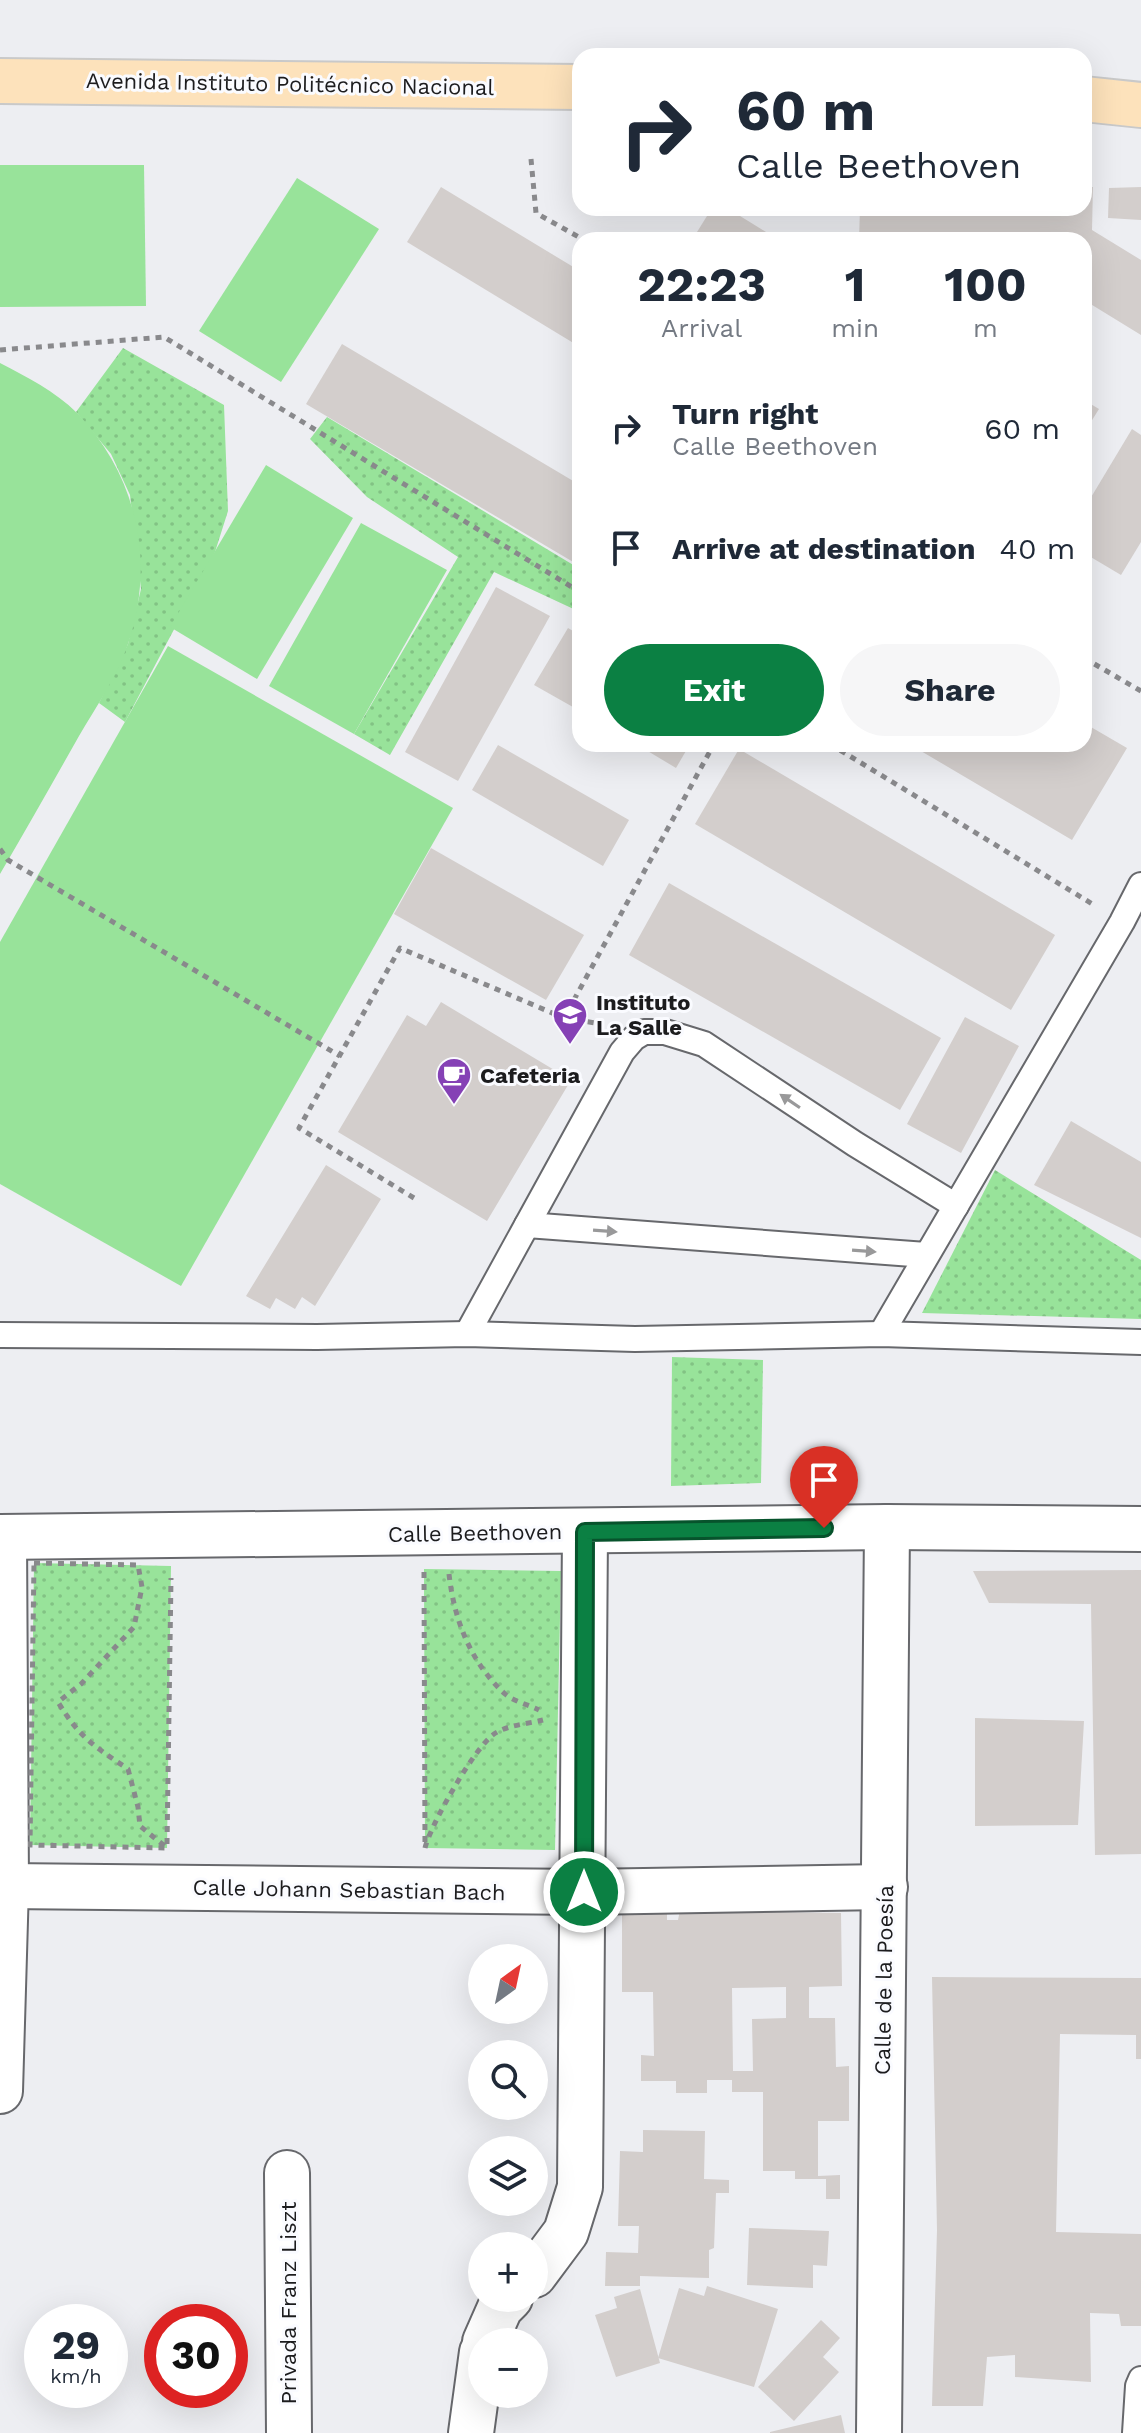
<!DOCTYPE html>
<html lang="en">
<head>
<meta charset="utf-8">
<style>
  body { margin:0; font-family:"Work Sans",sans-serif; background:#f6f6f7; color:#1f2937; height:100vh; display:flex; flex-direction:column; font-size:30px; white-space:nowrap }
  * { box-sizing:border-box; margin:0 }
  p { font-size:26px; color:#747a83 }
  .icon { flex:none; width:44px; height:44px; fill:none; stroke:currentColor; stroke-width:2; stroke-linecap:round; stroke-linejoin:round }
  .map { position:relative; flex:1; overflow:hidden }
  .side { position:absolute; left:572px; top:232px; width:520px; height:520px; display:flex; flex-direction:column; background:#fff; border-radius:24px; box-shadow:0 8px 32px #0002 }
  .side>* { flex:none }
  .top-card { position:absolute; left:572px; top:48px; width:520px; height:168px; border-radius:24px; box-shadow:0 8px 32px #0002; background:#fff; color:#1f2937; overflow:hidden }
  .needle { width:52px; rotate:33deg }
  .tools { position:absolute; left:468px; top:1944px; display:grid; gap:16px }
  .tools a { display:grid; place-items:center; width:80px; height:80px; border-radius:50%; background:#fff; box-shadow:0 8px 32px #0002; font-size:40px }
  .speed { position:absolute; left:24px; top:2304px; display:flex; gap:16px; font-size:40px; font-weight:700; text-align:center }
  .speed>* { display:grid; place-content:center; width:104px; height:104px; border-radius:50%; background:#fff; box-shadow:0 8px 32px #0002; line-height:1 }
  .speed small { font-size:20px; font-weight:400 }
  .speed .limit { border:12px solid #d22; background:#fff; color:#111 }
  .pin { position:absolute; display:grid; place-items:center; width:68px; height:68px; color:#fff; margin:-82px -34px; border-radius:50% 50% 50% 0; rotate:-45deg; box-shadow:0 0 8px #0007 }
  .pin .icon { rotate:45deg }
  .me { position:absolute; width:88px; margin:-44px; rotate:0deg; stroke-linejoin:round; filter:drop-shadow(0 0 6px #0008) }
  .turn { display:flex; align-items:center; gap:28px; height:168px; padding:0 32px; font-size:36px }
  .turn .icon { width:104px; height:104px; stroke-width:2.5 }
  .turn b { display:block; font-size:56px; line-height:68px }
  .eta { display:flex; justify-content:space-evenly; align-items:center; height:136px; text-align:center }
  .eta b { font-size:48px; font-weight:700; line-height:56px }
  .primary-button { display:flex; gap:16px; margin-top:auto; padding:16px 32px }
  .primary-button a { flex:1; height:92px; border-radius:48px; background:#0b8043; color:#fff; font-size:32px; font-weight:700; line-height:92px; text-align:center }
  .primary-button a+a { background:#f6f6f7; color:#1f2937 }
  ul { padding:0; list-style:none }
  li { display:flex; align-items:center; gap:24px; height:120px; padding:0 32px }
  li div { flex:1 }
  li b { display:block; font-size:30px }
  li em { font-style:normal }
  .map>svg:first-child { display:block }
  .park { fill:url(#park-dots) }
  .pitch { fill:#98e39a }
  .building { fill:#d3cecc; fill-rule:evenodd }
  .lines { fill:none; stroke-linecap:round; stroke-linejoin:round }
  .service-casing { stroke:#67686c; stroke-width:28 }
  .minor-casing { stroke:#67686c; stroke-width:48 }
  .primary-casing { stroke:#c9c9c9; stroke-width:48 }
  .path { stroke:#89898c; stroke-width:5; stroke-dasharray:6 6; stroke-linecap:butt }
  .service { stroke:#fff; stroke-width:24 }
  .minor { stroke:#fff; stroke-width:44 }
  .primary { stroke:#fde2bb; stroke-width:44 }
  .oneway { fill:#99999a }
  .route-casing { stroke:#07532c; stroke-width:20 }
  .route { stroke:#0b8043; stroke-width:14 }
  .labels { text-anchor:middle; dominant-baseline:central; stroke-width:6; stroke-linejoin:round; paint-order:stroke }
  .street-label { font-size:22px; fill:#1c1c1e; stroke:#fafbff }
  .poi-label { font-size:22px; font-weight:bold; fill:#1c1c1e; stroke:#fafbff; text-anchor:start }
</style>
</head>
<body>
<div class="map">
<svg width="1141" height="2433" viewBox="0 0 1141 2433">
  <defs>
    <pattern id="park-dots" width="8" height="8" patternUnits="userSpaceOnUse" patternTransform="scale(2)"><rect width="8" height="8" fill="#98e39a"/><path d="M2 2h.1M6 6h.1" fill="none" stroke="#82c284" stroke-width="1.8" stroke-linecap="round"/></pattern>
  </defs>
  <rect width="100%" height="100%" fill="#edeef2"/>
  <g class="park">
    <polygon points="123,348 224,405 228,511 215,552 125,722 99,703 128,644 141,589 130,495 111,454 76,412"/>
    <polygon points="327,417 580,569 580,612 494,572 390,755 354,734 458,557 367,497 310,439"/>
    <polygon points="995,1170 1141,1260 1141,1319 922,1313"/>
    <polygon points="672,1357 763,1360 761,1483 671,1486"/>
    <polygon points="34,1563 171,1566 167,1848 30,1845"/>
    <polygon points="424,1569 561,1571 555,1850 425,1848"/>
  </g>
  <g class="pitch">
    <polygon points="0,165 144,165 146,306 0,307"/>
    <polygon points="297,178 379,229 281,382 199,331"/>
    <path d="M0,363C27,377 55,391 77,413C137,475 156,562 128,644C117,677 96,707 79,736C53,782 27,828 0,874Z"/>
    <polygon points="266,465 353,518 257,679 170,627"/>
    <polygon points="361,523 447,570 354,734 269,686"/>
    <polygon points="168,646 453,808 181,1286 0,1184 0,942"/>
  </g>
  <g class="building">
    <polygon points="441,187 580,271 580,347 407,242"/>
    <polygon points="1084,187 1093,187 1092,230 1141,260 1141,335 1084,300 1084,240 859,240 860,208 1084,208"/>
    <polygon points="1141,187 1141,220 1108,218 1109,188"/>
    <polygon points="712,208 727,208 779,240 692,240"/>
    <polygon points="342,344 580,485 580,566 306,404"/>
    <polygon points="1084,400 1099,409 1084,433"/>
    <polygon points="1132,429 1141,435 1141,542 1121,575 1084,553 1084,509"/>
    <polygon points="496,587 550,616 458,781 405,752"/>
    <polygon points="568,628 580,635 580,711 534,685"/>
    <polygon points="1084,723 1127,748 1072,840 909,744 1084,744"/>
    <polygon points="636,744 690,744 676,768"/>
    <polygon points="498,745 629,820 603,866 472,790"/>
    <polygon points="739,749 1055,935 1011,1010 695,824"/>
    <polygon points="431,848 584,935 546,1000 394,914"/>
    <polygon points="669,883 941,1038 900,1110 629,955"/>
    <polygon points="441,1002 571,1080 487,1221 338,1132 407,1015 426,1026"/>
    <polygon points="965,1017 1019,1046 961,1153 907,1124"/>
    <polygon points="1071,1121 1141,1162 1141,1238 1034,1185"/>
    <polygon points="326,1165 381,1199 315,1306 302,1297 295,1309 276,1298 270,1309 246,1296"/>
    <polygon points="1141,1570 1141,1854 1095,1855 1091,1604 989,1603 973,1571"/>
    <polygon points="975,1718 1084,1721 1078,1825 975,1826"/>
    <path d="M753,1900V1912L841,1913L842,1986L809,1987V2018H835L836,2067L849,2066V2121H818V2176L840,2175V2199H826V2179H795V2171H763V2092H732V2080H707V2093H676V2081H641V2055L654,2056L653,1992H622V1911H667V1920H678L680,1910ZM786,1987V2018L752,2019L753,2071H733L732,1988Z"/>
    <polygon points="932,1977 1141,1978 1141,2059 1136,2059 1136,2035 1060,2034 1056,2232 1141,2234 1141,2326 1121,2326 1119,2314 1090,2313 1091,2382 1015,2377 1015,2355 987,2357 983,2406 932,2406 937,2230"/>
    <polygon points="643,2130 705,2131 704,2179 729,2180 729,2193 716,2193 714,2248 709,2250 709,2278 640,2276 640,2286 605,2286 606,2252 638,2253 639,2226 618,2226 620,2151 643,2152"/>
    <polygon points="749,2228 829,2231 827,2266 813,2265 813,2288 747,2285"/>
    <polygon points="707,2286 778,2309 754,2387 658,2358 679,2288 704,2296"/>
    <polygon points="640,2289 660,2363 616,2377 595,2315 617,2308 614,2297"/>
    <polygon points="821,2320 840,2338 823,2357 839,2372 794,2421 758,2387"/>
    <polygon points="841,2415 845,2433 770,2433 770,2432"/>
  </g>
  <g class="lines">
    <defs>
      <g id="service">
        <polyline points="527,1225 926,1255"/>
        <polyline points="467,1334 622,1052 634,1038 644,1032 665,1032 704,1044 855,1144 956,1206"/>
        <polyline points="881,1334 1122,922 1141,885"/>
        <polyline points="0,1335 317,1337 467,1334 635,1339 881,1334 1141,1342"/>
        <polyline points="1135,2433 1138,2386 1141,2379"/>
      </g>
      <g id="minor">
        <polyline points="0,1537 887,1527 1141,1529"/>
        <polyline points="6,1886 584,1892 885,1887"/>
        <polyline points="0,2091 6,1886 4,1537"/>
        <polyline points="287,2173 289,2433"/>
        <polyline points="534,2275 566,2232 580,2187 585,1532"/>
        <polyline points="485,2342 500,2308 510,2298"/>
        <polyline points="471,2433 482,2352"/>
        <polyline points="879,2433 887,1527"/>
      </g>
      <g id="primary">
        <polyline points="0,81 580,87"/>
        <polyline points="1084,99 1141,105"/>
      </g>
    </defs>
    <use href="#service" class="service-casing"/>
    <use href="#minor" class="minor-casing"/>
    <use href="#primary" class="primary-casing"/>
    <g class="path">
      <polyline points="531,159 536,213 584,240"/>
      <polyline points="0,350 164,337 580,592"/>
      <polyline points="1084,658 1141,691"/>
      <polyline points="830,744 1094,905"/>
      <polyline points="0,849 8,860 340,1056"/>
      <polyline points="564,1018 602,1024"/>
      <polyline points="414,1198 299,1128 400,948 564,1018 714,744"/>
      <path d="M34,1563L138,1565L142,1587L134,1627L81,1684L58,1702C79,1737 95,1747 128,1769L138,1807L140,1826L167,1848L30,1845Z"/>
      <polyline points="424,1572 425,1846"/>
      <path d="M449,1574C454,1619 470,1662 505,1694C513,1701 529,1705 539,1710"/>
      <polyline points="167,1844 171,1578"/>
      <path d="M425,1848C430,1826 474,1748 494,1734C507,1725 527,1724 543,1720"/>
    </g>
    <use href="#service" class="service"/>
    <use href="#minor" class="minor"/>
    <use href="#primary" class="primary"/>
  </g>
  <defs><path id="oneway-solid" d="M-6-.8H1V-3.2L6.5 0L1 3.2V.8H-6Z" transform="scale(2)"/></defs>
  <g class="oneway">
    <use href="#oneway-solid" transform="translate(790 1101) rotate(-146)"/>
    <use href="#oneway-solid" transform="translate(605 1231) rotate(4)"/>
    <use href="#oneway-solid" transform="translate(864 1251) rotate(4)"/>
  </g>
  <g class="lines">
    <defs>
      <polyline id="route" points="584,1892 585,1532 824,1528"/>
    </defs>
    <use href="#route" class="route-casing"/>
    <use href="#route" class="route"/>
  </g>
  <defs>
    <symbol id="school-pin" viewBox="-11 -11 22 30"><path d="M0 17L-7.5 6A9.5 9.5 0 1 1 7.5 6Z" fill="#8541b5" stroke="#fafbff"/><path d="M0-5L7-2L0 1L-7-2ZM-4 1L0 2.5L4 1V4Q0 6-4 4Z" fill="#fff"/></symbol>
    <symbol id="cafe-pin" viewBox="-11 -11 22 30"><path d="M0 17L-7.5 6A9.5 9.5 0 1 1 7.5 6Z" fill="#8541b5" stroke="#fafbff"/><path d="M-5.5-4.5H6V0H3Q3 3.5 0 3.5H-2.5Q-5.5 3.5-5.5 0ZM3-3.2v2h1.7v-2ZM-6 4.5H4V6H-6Z" fill="#fff"/></symbol>
  </defs>
  <g fill-rule="evenodd">
    <use href="#school-pin" x="550" y="995" width="40" height="54"/>
    <use href="#cafe-pin" x="434" y="1055" width="40" height="54"/>
  </g>
  <g class="labels">
    <g class="street-label">
      <text transform="translate(290 84) rotate(1)">Avenida Instituto Politécnico Nacional</text>
      <text transform="translate(475 1533) rotate(-1)">Calle Beethoven</text>
      <text transform="translate(349 1890) rotate(1)">Calle Johann Sebastian Bach</text>
      <text transform="translate(884 1980) rotate(-89)">Calle de la Poesía</text>
      <text transform="translate(288 2303) rotate(-90)">Privada Franz Liszt</text>
    </g>
    <g class="poi-label">
      <text x="596" y="1002">Instituto<tspan x="596" dy="25">La Salle</tspan></text>
      <text x="480" y="1075">Cafeteria</text>
    </g>
  </g>
</svg>
<div class="tools">
<a><svg class="needle" viewBox="-14 -14 28 28"><path d="M0-13l5 13h-10z" fill="#e53935"/><path d="M0 13l5-13h-10z" fill="#747a83"/></svg></a>
<a><svg class="icon" aria-label="search" viewBox="0 0 24 24"><circle cx="10" cy="10" r="6"/><path d="M15 15l6 6"/></svg></a>
<a><svg class="icon" aria-label="layers" viewBox="0 0 24 24"><path d="M12 4l9 5-9 5-9-5zM3 14l9 5 9-5"/></svg></a>
<a>+</a>
<a>−</a>
</div>
<div class="speed"><div>29<small>km/h</small></div><div class="limit">30</div></div>
<div class="pin" style="left:824px;top:1528px;background:#d93025"><svg class="icon" aria-label="arrive" viewBox="0 0 24 24"><path d="M6 21V4h12l-3 4 3 4H6"/></svg></div>
<svg class="me" style="left:584px;top:1892px" viewBox="-20 -20 40 40"><circle r="17" fill="#0b8043" stroke="#fff" stroke-width="3"/><path d="M0-11L8 9 0 5-8 9z" fill="#fff"/></svg>
<div class="top-card">
<div class="turn"><svg class="icon" aria-label="right" viewBox="0 0 24 24"><path d="M7 20v-9h11M14 6l5 5-5 5"/></svg><div><b>60 m</b>Calle Beethoven</div></div>
</div>
<section class="side">
<div class="eta">
<div><b>22:23</b><p>Arrival</p></div>
<div><b>1</b><p>min</p></div>
<div><b>100</b><p>m</p></div>
</div>
<ul>
<li><svg class="icon" aria-label="right" viewBox="0 0 24 24"><path d="M7 20v-9h11M14 6l5 5-5 5"/></svg><div><b>Turn right</b><p>Calle Beethoven</p></div><em>60 m</em></li>
<li><svg class="icon" aria-label="arrive" viewBox="0 0 24 24"><path d="M6 21V4h12l-3 4 3 4H6"/></svg><div><b>Arrive at destination</b></div><em>40 m</em></li>
</ul>
<div class="primary-button"><a>Exit</a><a>Share</a></div>
</section>
</div>
</body>
</html>
